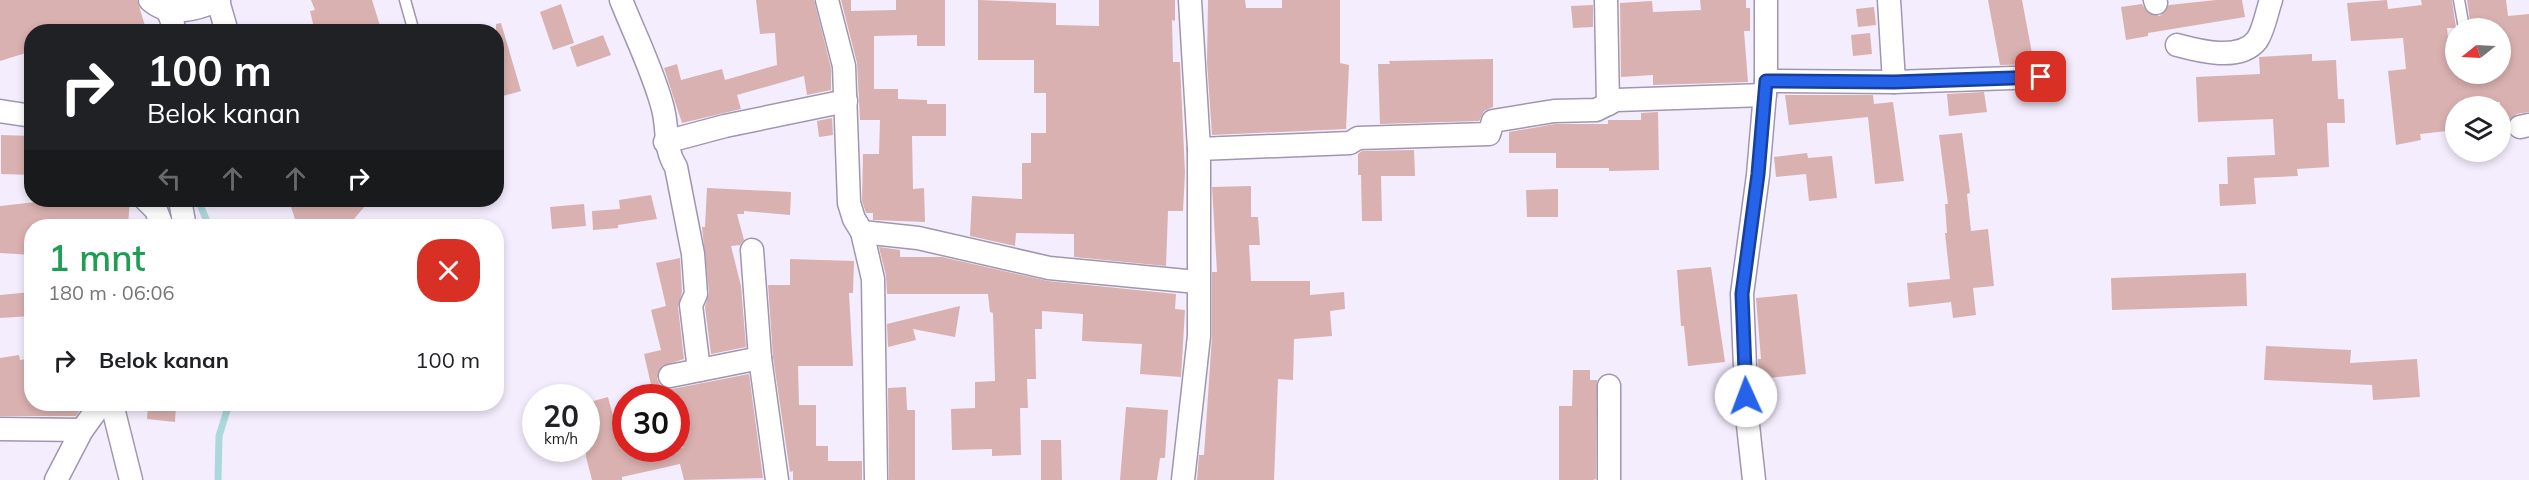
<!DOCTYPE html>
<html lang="id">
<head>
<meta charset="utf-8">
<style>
  body { margin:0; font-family:Mulish,sans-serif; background:#f2f2f2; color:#202124; height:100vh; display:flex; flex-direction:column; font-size:22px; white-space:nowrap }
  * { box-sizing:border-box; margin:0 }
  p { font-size:20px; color:#757577 }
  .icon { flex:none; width:33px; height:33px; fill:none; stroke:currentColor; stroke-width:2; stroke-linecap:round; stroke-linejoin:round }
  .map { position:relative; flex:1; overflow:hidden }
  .side { position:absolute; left:24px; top:219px; width:480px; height:192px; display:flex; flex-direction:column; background:#fff; border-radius:24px; box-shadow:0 3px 9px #0003 }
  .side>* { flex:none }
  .banner { position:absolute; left:24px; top:24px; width:480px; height:183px; border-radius:24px; box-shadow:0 3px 9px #0003; background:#202124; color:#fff; overflow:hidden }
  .needle { width:39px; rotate:252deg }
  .tools { position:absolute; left:2445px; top:18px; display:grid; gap:12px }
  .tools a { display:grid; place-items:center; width:66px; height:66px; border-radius:50%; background:#fff; box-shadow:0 3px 9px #0003; font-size:30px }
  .speed { position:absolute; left:522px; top:384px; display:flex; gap:12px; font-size:30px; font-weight:700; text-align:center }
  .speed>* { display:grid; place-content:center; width:78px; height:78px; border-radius:50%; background:#fff; box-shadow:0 3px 9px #0003; line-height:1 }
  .speed small { font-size:15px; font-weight:400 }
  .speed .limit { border:9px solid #d22; background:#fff; color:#111 }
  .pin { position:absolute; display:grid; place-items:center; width:51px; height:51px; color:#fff; margin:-26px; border-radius:12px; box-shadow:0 3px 9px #0006 }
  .me { position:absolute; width:66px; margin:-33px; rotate:358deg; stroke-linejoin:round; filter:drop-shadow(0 0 4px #0008) }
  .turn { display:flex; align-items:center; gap:21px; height:126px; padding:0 24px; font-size:27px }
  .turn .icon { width:78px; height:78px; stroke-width:2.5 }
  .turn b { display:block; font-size:42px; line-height:51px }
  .lanes { display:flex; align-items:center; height:57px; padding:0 24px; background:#0003; justify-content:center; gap:30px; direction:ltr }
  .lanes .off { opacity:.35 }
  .round { display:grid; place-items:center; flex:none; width:63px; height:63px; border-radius:24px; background:#f2f2f2 }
  .head { display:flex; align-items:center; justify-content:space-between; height:102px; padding:0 24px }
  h1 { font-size:36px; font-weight:600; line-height:45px; color:#1e9e55 }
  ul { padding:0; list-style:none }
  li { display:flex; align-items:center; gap:18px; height:78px; padding:0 24px }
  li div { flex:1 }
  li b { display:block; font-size:22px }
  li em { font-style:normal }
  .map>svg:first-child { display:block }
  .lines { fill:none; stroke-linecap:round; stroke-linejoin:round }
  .stream { stroke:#abd8dc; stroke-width:7 }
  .building { fill:#d9b1b0 }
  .lane-casing { stroke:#a096af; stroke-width:13 }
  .street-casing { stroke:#a096af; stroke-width:25 }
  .lane { stroke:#fff; stroke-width:10 }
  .street { stroke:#fff; stroke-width:22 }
  .route-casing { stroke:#184099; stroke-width:15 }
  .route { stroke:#2563eb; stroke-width:10 }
</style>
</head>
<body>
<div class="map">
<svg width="2529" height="480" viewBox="0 0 2529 480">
  <rect width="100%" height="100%" fill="#f4edfe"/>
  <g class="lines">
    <g class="stream">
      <polyline points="198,200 209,226"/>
      <polyline points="218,480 219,436 229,404"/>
    </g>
  </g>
  <g class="building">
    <polygon points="0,0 137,0 147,32 32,32 32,51 0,61"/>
    <polygon points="311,0 372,0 382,32 315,32 310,11 315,10"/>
    <polygon points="756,0 814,0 831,68 831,90 807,95 804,76 737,95 741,109 682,123 664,68 677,64 681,80 722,69 725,80 777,65 775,33 760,34"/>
    <polygon points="841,0 851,0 851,11 896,10 896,0 945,0 945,46 917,46 917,35 874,36 874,89 898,89 898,99 927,100 927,104 946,104 946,136 912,136 913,189 924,188 925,222 873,220 873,213 866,213 862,201 863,154 879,154 880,120 860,120 857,63"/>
    <polygon points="978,0 1056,3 1056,25 1099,26 1099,0 1175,0 1175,21 1172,20 1173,62 1180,62 1185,173 1183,211 1168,211 1166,266 1074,257 1074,234 1016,233 1015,246 970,236 972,196 1022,199 1022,163 1031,163 1031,133 1046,133 1046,93 1034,93 1034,60 978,60"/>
    <polygon points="1208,0 1245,0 1246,8 1282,8 1282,0 1340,0 1340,63 1349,65 1346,129 1212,135 1207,62"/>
    <polygon points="1700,0 1746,0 1746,8 1750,8 1750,31 1744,31 1748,82 1653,85 1653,75 1621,77 1620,3 1652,1 1653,12 1701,10"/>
    <polygon points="1988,0 2022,0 2034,64 2000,65"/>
    <polygon points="2216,0 2242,0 2245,17 2148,33 2148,36 2126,40 2121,7 2142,4 2148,13 2160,16 2169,5"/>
    <polygon points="2387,0 2388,9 2422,5 2421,0 2452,0 2456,28 2447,28 2451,66 2454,65 2455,74 2500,74 2500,28 2471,28 2467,0 2506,0 2508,16 2529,14 2529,112 2517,114 2507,123 2500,124 2500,102 2456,106 2456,130 2420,134 2421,140 2396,145 2388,71 2406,69 2403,38 2351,41 2347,3"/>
    <polygon points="561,4 574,43 553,50 540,12"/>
    <polygon points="1593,5 1593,27 1573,28 1571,6"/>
    <polygon points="1874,7 1876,25 1858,27 1856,9"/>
    <polygon points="501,23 521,91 496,98 496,24"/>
    <polygon points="1870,33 1872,54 1853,56 1851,35"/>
    <polygon points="603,35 611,55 577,67 570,47"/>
    <polygon points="2312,54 2312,61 2336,60 2338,99 2344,99 2345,123 2327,123 2329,167 2297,169 2298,176 2254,178 2256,204 2220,206 2219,184 2228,184 2227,157 2275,155 2273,119 2198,122 2196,77 2260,74 2259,57"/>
    <polygon points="1493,59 1493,107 1484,111 1479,121 1380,124 1378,64 1390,64 1389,61"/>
    <polygon points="1984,92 1987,112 1949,116 1947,94"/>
    <polygon points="1785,95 1873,95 1874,104 1893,102 1904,181 1875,184 1868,117 1789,125"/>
    <polygon points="1658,112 1659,170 1609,171 1609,168 1556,168 1556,153 1509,153 1509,132 1555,124 1608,124 1608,120 1641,120 1641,113"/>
    <polygon points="832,118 833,135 819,137 817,121"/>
    <polygon points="1962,133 1970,193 1967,194 1971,231 1988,229 1994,286 1973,288 1976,315 1953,318 1951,302 1909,307 1907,283 1950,279 1945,233 1947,233 1945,204 1948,204 1939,135"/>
    <polygon points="1,135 32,136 32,175 1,174"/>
    <polygon points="1414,150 1415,176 1381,176 1382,221 1362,221 1361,175 1358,175 1358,154 1362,151"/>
    <polygon points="1807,153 1808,158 1832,156 1837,198 1809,201 1806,174 1776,177 1774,157"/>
    <polygon points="1251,186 1251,217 1258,217 1260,245 1249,245 1251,281 1310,281 1310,295 1344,292 1345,309 1330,311 1332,336 1294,339 1293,380 1278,379 1274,480 1197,480 1199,455 1204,455 1212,336 1212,272 1217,272 1212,187"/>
    <polygon points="707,188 791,192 790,215 744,211 744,214 737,214 744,240 740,245 731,246 741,286 746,347 711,354 705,307 709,293 702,227 705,227"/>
    <polygon points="1558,189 1558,217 1527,217 1526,190"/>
    <polygon points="651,195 657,219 618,225 618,228 593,230 592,211 620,209 619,200"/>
    <polygon points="54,200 130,200 128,225 32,224 32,255 0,253 0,206"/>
    <polygon points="289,200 370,200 348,226 297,226"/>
    <polygon points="584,204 586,226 552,229 550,207"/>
    <polygon points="879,247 900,250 900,257 942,257 1048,281 1176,294 1175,309 1185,310 1181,377 1140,374 1142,344 1082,341 1083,314 1042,311 1042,329 1035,329 1036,379 1027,379 1028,408 1020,408 1021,455 992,456 992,449 952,450 951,409 975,408 975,382 995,381 993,313 990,312 988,294 887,294 886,276"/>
    <polygon points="680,258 682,292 678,307 684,359 662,366 657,379 660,385 672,389 749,374 763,478 684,480 680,464 622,477 622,480 592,480 586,457 586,403 608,397 622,449 683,448 676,420 676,398 654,398 644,354 661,350 651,310 666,306 656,263"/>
    <polygon points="790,259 854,261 853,293 849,293 853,366 798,366 799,405 816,405 816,446 828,446 828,461 862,461 862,480 793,480 793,471 790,472 773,357 768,285 790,285"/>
    <polygon points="1711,267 1725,362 1688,366 1684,326 1681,326 1677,270"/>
    <polygon points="2246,273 2247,306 2112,310 2111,278"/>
    <polygon points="32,292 32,316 0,318 0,295"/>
    <polygon points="1797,294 1806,374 1759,379 1758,359 1761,359 1756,298"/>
    <polygon points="960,306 955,337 913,329 916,340 888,347 887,324"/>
    <polygon points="2266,346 2351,350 2350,363 2417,359 2420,397 2373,400 2372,385 2264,380"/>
    <polygon points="19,355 20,360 32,358 32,404 79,404 80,410 76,416 0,416 0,358"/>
    <polygon points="1573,370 1590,370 1590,380 1597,380 1596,479 1593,480 1559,480 1559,406 1572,406"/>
    <polygon points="906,387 907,410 915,410 915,480 889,480 888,388"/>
    <polygon points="148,404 176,404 175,422 147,419"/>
    <polygon points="1126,407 1168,410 1165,458 1160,458 1157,480 1120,480"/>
    <polygon points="1041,440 1061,440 1062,480 1041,480"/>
  </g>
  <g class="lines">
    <defs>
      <g id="lane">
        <polyline points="405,0 414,32"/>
        <polyline points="2459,0 2464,28"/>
      </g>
      <g id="street">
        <path d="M150,0C170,18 197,9 219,0"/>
        <path d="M621,0C635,35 652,69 662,105C669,127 663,147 676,167L693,254L696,294L691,305L699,370"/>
        <polyline points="827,0 844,66 849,203 854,219 862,232 873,279 876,480"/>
        <polyline points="1606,0 1608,104"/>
        <polyline points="1889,0 1894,82"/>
        <polyline points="2155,0 2156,3"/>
        <polyline points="218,1 227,32"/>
        <polyline points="168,11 173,24 170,32"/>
        <path d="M2177,45C2199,51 2240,62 2257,40C2264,30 2267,11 2271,0"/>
        <polyline points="1766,81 1894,82 2041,77"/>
        <polyline points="0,111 32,116"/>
        <polyline points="2520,127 2529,125"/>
        <polyline points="665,142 725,126 846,101"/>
        <polyline points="1199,149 1350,143 1358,138 1489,134 1493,121 1554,111 1596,110 1616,100 1765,95"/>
        <polyline points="146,200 156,210 162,226"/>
        <polyline points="180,200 184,222 181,226"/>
        <polyline points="862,232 918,238 1049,268 1197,282"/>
        <polyline points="752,250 760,358 777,480"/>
        <polyline points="670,376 760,358"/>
        <polyline points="112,404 131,480"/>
        <polyline points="0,429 82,430"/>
        <polyline points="56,480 82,430 101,404"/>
        <polyline points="1183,480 1199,336 1199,149 1190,0"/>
        <polyline points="1609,480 1609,386"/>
        <polyline points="1754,480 1747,416 1742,294 1758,175 1766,81 1766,0"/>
      </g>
    </defs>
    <use href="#lane" class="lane-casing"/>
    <use href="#street" class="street-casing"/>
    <use href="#lane" class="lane"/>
    <use href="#street" class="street"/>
  </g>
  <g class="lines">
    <defs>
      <polyline id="route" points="1746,396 1742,294 1758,174 1766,81 1894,82 2041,77"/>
    </defs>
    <use href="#route" class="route-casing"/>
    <use href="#route" class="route"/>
  </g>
</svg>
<div class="tools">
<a><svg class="needle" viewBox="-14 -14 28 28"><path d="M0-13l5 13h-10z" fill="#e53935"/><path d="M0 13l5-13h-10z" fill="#757577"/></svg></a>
<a><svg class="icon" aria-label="layers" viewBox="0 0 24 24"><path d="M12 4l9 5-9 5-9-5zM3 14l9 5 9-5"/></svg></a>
</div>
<div class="speed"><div>20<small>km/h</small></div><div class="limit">30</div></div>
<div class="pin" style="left:2041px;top:77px;background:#d93025"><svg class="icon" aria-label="arrive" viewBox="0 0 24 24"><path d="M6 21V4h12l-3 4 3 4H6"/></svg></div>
<svg class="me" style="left:1746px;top:396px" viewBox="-20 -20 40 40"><circle r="19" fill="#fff"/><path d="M0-13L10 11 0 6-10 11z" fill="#2563eb"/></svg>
<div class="banner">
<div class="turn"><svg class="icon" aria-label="right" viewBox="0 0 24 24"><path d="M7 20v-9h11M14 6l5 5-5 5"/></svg><div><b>100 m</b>Belok kanan</div></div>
<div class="lanes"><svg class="icon off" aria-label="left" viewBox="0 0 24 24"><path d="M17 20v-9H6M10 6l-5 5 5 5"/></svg><svg class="icon off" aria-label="ahead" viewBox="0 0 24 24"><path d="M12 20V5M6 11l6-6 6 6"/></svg><svg class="icon off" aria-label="ahead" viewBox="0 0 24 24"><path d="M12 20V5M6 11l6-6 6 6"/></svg><svg class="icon" aria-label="right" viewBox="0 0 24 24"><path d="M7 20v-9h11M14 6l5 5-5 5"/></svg></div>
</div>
<section class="side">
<div class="head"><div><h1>1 mnt</h1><p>180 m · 06:06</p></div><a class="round" style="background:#d93025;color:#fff"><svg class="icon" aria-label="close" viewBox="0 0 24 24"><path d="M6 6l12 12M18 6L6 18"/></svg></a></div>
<ul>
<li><svg class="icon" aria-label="right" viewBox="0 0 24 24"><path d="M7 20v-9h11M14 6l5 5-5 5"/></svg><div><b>Belok kanan</b></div><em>100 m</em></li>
</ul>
</section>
</div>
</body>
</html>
